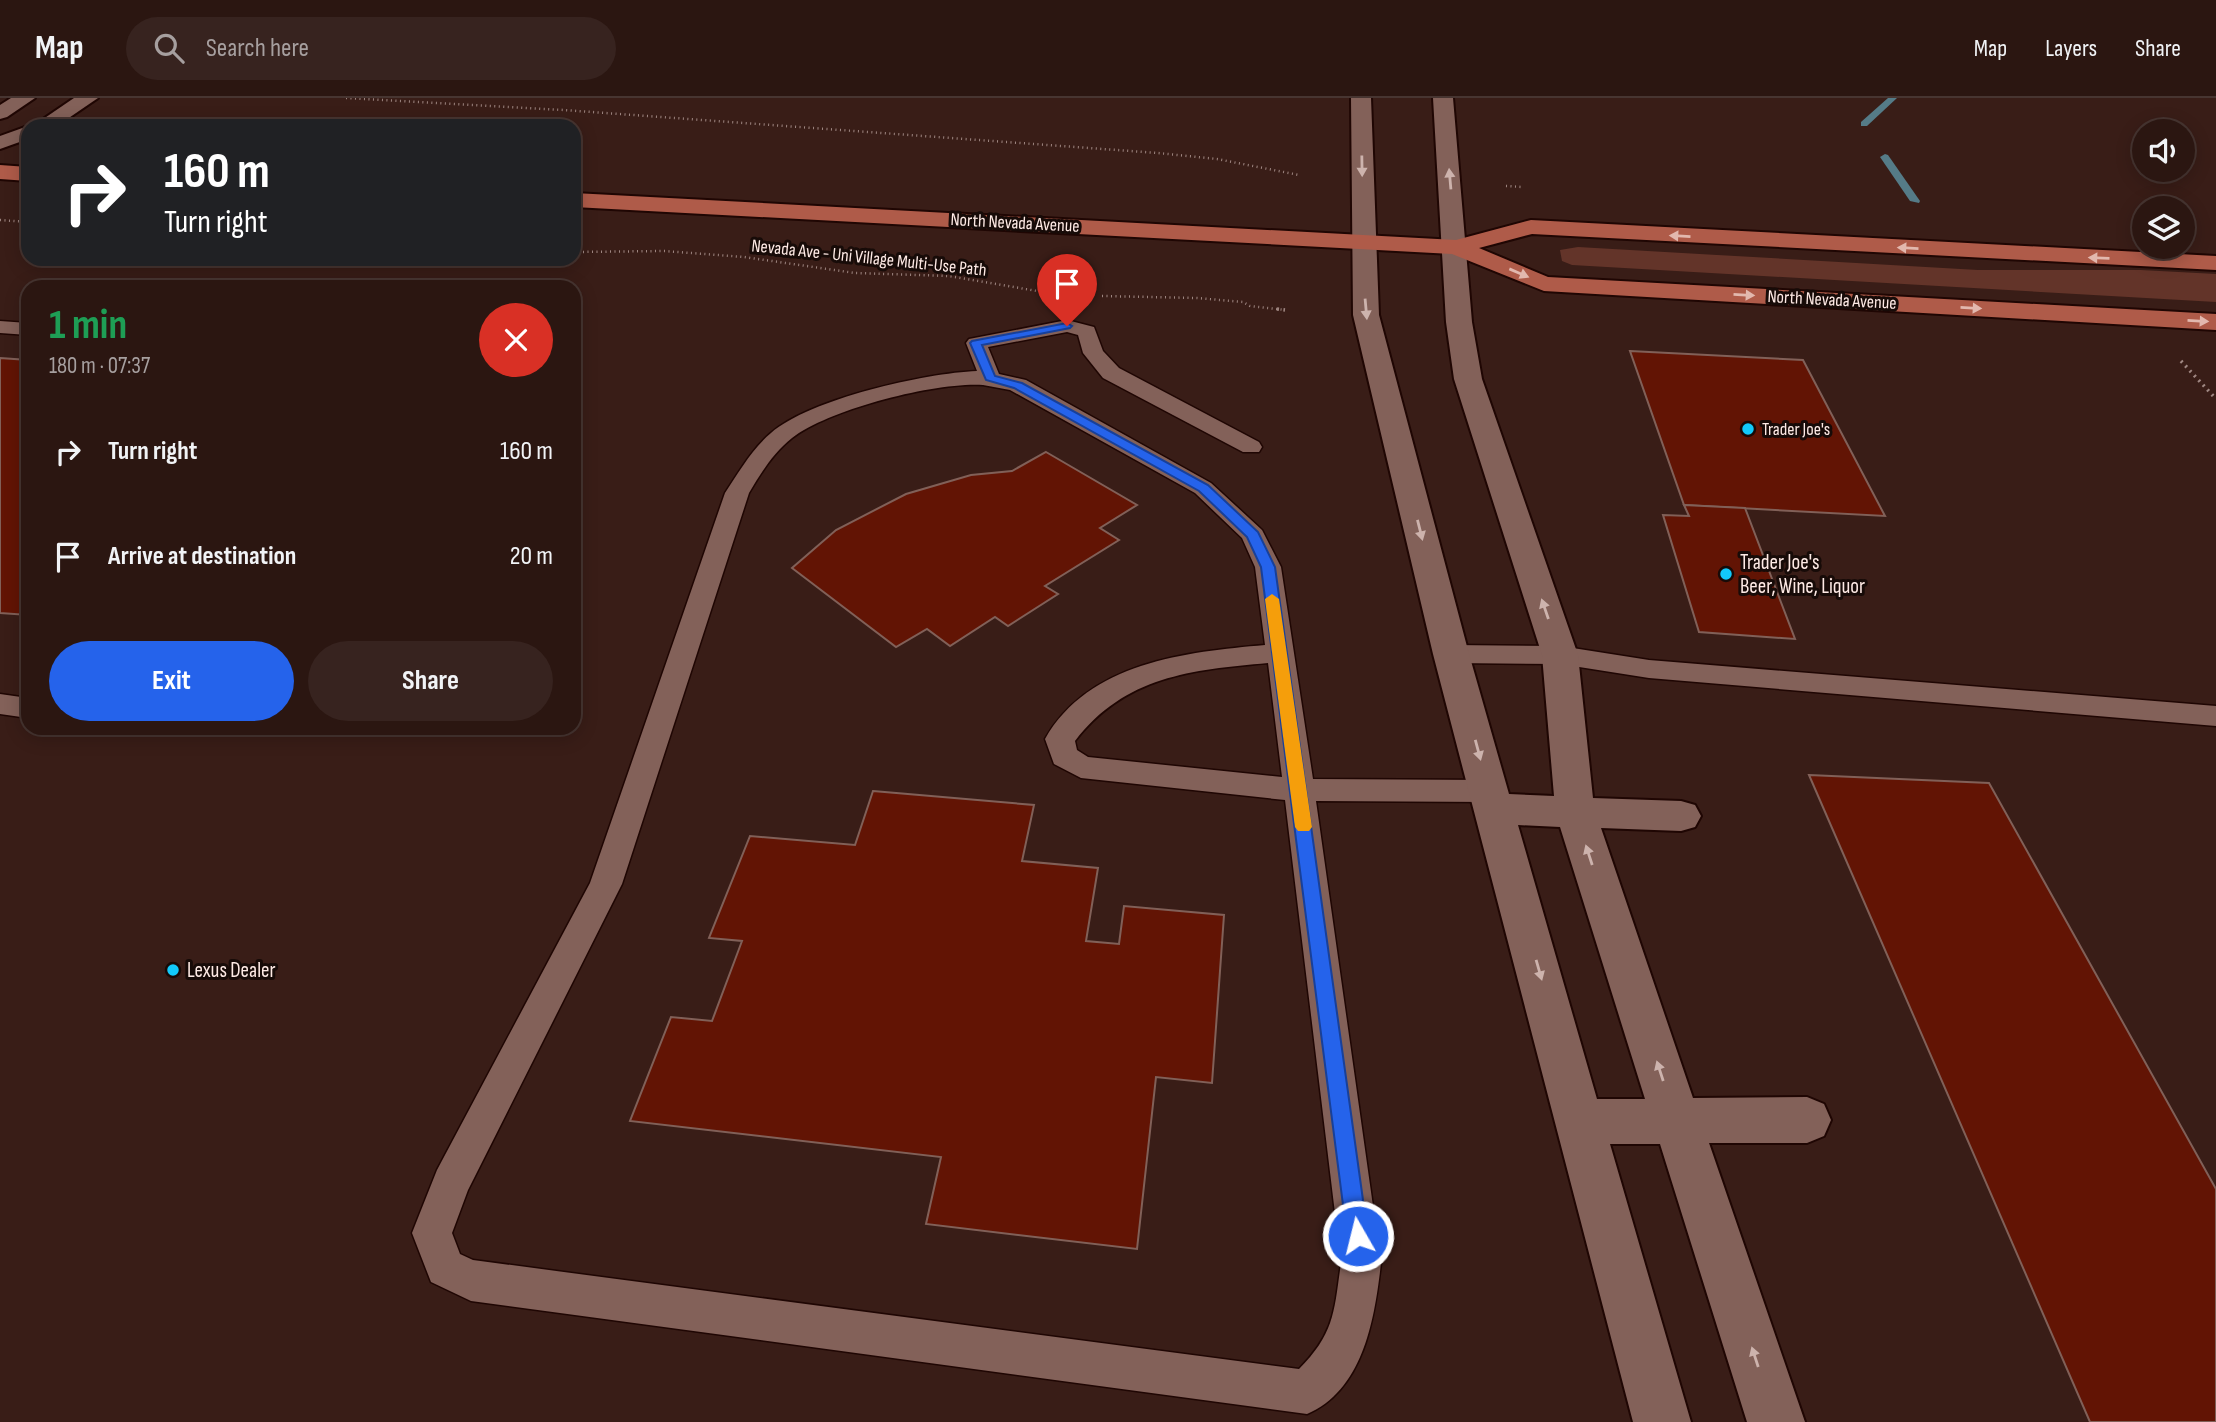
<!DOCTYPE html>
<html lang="en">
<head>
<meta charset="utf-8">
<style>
  body { margin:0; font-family:"Sofia Sans Condensed",sans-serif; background:#37231f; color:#f1f3f6; height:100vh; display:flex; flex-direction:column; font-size:26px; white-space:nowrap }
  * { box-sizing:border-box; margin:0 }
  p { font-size:23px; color:#a69f9f }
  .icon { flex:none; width:38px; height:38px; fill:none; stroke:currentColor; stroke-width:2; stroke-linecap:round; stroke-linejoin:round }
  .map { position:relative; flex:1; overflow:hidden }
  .panel { position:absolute; left:21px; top:182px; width:560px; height:455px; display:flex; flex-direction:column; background:#2b1611; border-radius:21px; box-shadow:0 4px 18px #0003,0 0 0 2px #473531 }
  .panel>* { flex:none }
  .hud { position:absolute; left:21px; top:21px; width:560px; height:147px; border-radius:21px; box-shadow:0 4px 18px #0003,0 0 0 2px #473531; background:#202124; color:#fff; overflow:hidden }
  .controls { position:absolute; left:2132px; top:21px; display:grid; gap:14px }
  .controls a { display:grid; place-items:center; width:63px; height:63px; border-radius:50%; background:#2b1611; box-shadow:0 4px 18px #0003,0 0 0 2px #473531; font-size:35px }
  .pin { position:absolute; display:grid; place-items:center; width:60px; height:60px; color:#fff; margin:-72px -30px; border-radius:50% 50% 50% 0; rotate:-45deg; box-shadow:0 0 7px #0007 }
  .pin .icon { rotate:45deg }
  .me { position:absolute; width:77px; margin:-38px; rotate:352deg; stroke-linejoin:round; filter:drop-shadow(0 0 5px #0008) }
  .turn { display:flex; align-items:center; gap:24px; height:147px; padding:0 28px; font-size:32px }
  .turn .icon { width:91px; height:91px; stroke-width:2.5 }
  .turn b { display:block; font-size:49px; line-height:60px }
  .round { display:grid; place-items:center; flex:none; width:74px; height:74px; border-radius:37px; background:#37231f }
  .summary { display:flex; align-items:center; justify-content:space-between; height:119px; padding:0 28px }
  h1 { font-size:42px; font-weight:700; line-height:52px; color:#1e9e55 }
  .action { display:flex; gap:14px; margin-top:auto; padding:14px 28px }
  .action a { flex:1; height:80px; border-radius:42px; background:#2563eb; color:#fff; font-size:28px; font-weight:700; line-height:80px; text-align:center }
  .action a+a { background:#37231f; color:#f1f3f6 }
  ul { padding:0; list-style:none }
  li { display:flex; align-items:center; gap:21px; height:105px; padding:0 28px }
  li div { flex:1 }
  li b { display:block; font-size:26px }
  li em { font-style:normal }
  header { display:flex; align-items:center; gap:42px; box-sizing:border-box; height:98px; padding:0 35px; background:#2b1611; border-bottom:2px solid #473531 }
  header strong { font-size:33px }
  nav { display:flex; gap:38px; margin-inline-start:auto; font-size:24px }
  .search { width:490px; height:63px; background:#37231f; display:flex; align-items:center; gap:18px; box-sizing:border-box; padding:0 24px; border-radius:38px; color:#a69f9f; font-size:26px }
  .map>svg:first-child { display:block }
  .green { fill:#633429 }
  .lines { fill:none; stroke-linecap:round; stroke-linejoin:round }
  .stream { fill:#557b87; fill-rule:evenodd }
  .building { fill:#621404; stroke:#816058; stroke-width:2 }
  .service-casing { stroke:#1f0603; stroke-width:3 }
  .minor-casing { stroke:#1f0603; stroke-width:4 }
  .secondary-casing { stroke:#1f0603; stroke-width:4 }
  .primary-casing { stroke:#1f0603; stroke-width:4 }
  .path-far1 { stroke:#9f8782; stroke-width:2.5; stroke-dasharray:1 3.5; stroke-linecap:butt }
  .path { stroke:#9f8782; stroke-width:3.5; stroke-dasharray:2 4.5; stroke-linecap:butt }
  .service { fill:#836159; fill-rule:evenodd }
  .minor { fill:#836159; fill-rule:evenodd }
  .secondary { fill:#836159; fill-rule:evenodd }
  .primary { fill:#af5b49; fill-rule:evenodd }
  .oneway { fill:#cdb3ad }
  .oneway2 { fill:#e2b8ae }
  .route { fill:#2563eb; stroke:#184099; stroke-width:2 }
  .slow { fill:#f59e0b }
  .poi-dot { fill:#12cafb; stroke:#170b08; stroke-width:2.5 }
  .labels { text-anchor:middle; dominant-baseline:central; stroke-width:6; stroke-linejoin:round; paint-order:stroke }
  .far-street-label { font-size:18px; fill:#feeae5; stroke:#170b08 }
  .far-poi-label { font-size:18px; fill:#feeae5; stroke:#170b08; text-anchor:start }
  .poi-label { font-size:21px; fill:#feeae5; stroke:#170b08; text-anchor:start }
</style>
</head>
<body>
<header>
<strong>Map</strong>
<div class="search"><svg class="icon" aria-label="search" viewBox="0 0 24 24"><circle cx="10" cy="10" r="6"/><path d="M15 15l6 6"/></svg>Search here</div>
<nav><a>Map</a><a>Layers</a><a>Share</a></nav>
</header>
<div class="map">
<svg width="2216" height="1324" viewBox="0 0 2216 1324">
  <rect width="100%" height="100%" fill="#391d17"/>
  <polygon class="green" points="1578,149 1978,172 2141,172 2216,176 2216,204 1572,167 1562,163 1560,152"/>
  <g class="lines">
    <g class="stream">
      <polygon points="1888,0 1897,0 1867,28 1861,28 1861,24"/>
      <polygon points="1885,56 1888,57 1920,103 1919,105 1910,103 1880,59"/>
    </g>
  </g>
  <g class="building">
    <polygon points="1630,253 1803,262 1885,418 1684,407"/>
    <polygon points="0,260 28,262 28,517 0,515"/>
    <polygon points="1046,354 1137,407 1100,430 1119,442 1045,488 1058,496 1008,528 995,519 950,548 927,531 896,549 792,470 836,432 906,396 971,377 1012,373"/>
    <polygon points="1684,407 1745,410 1795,541 1699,534 1663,417 1689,418"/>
    <polygon points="1809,677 1989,685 2216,1091 2216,1324 2090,1324"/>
    <polygon points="873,693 1034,707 1022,763 1098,770 1086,843 1119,846 1124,808 1224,817 1212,985 1156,979 1137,1151 926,1126 941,1059 630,1023 671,919 712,923 742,843 709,840 750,738 855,747"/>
  </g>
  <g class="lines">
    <defs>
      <g id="service">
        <path d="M1067,222L1094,229L1103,253L1119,270L1259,344L1262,349L1259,354H1243L1103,280L1083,255L1078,237L1067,234L988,249L999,276L1026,282L1211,385L1262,432L1281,469L1313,681L1489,682L1500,685L1504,693L1500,701L1489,704L1316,703L1381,1165C1375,1219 1364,1292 1307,1316L471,1203L431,1184L412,1135L437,1072L590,785L725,395C739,374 752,351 771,335C810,301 925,275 977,273L966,245L969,241ZM983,287L1010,292L1195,395L1242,440L1255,469L1265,547C1186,554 1089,564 1045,641L1054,666L1081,680L1285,702L1341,1165C1334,1213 1335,1235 1299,1271L473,1162L460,1156L452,1135L468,1092L622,786L749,395C761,375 773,355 792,340C830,311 935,284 983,287ZM1268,565L1282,679L1088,659L1077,652L1075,643C1125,578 1191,572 1268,565Z"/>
        <polygon points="0,223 28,225 28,237 0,235"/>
        <polygon points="1451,547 1560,548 1649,562 2216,608 2216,628 1649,580 1560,566 1451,565 1441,563 1437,556 1441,549"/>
        <polygon points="0,596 28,600 28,620 0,616"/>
      </g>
      <path id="minor" d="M1351,0H1371L1379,217L1469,556L1509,696L1554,698L1542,557L1454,281L1446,224L1433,0H1453L1472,224L1482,281L1578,557L1593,700L1681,703L1695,707L1701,718L1695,729L1681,733L1601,730L1693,1000L1807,999L1824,1006L1831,1022L1824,1038L1807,1045H1709L1805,1324H1747L1660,1046H1610L1691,1324H1633L1433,556L1353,217ZM1518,727L1560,729L1645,1001H1597Z"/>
      <g id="secondary">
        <polygon points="11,0 35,0 7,19 0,21 0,7"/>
        <polygon points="74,0 98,0 57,28 33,28"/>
        <polygon points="28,28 28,41 0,51 0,38"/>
      </g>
      <g id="primary">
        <polygon points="0,67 28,69 28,83 0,81"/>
        <polygon points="574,95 1456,142 1531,122 2216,158 2216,172 1532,136 1479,150 1548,179 2216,216 2216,232 1544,193 1452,156 574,109"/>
      </g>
    </defs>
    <use href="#service" class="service-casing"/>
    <use href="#minor" class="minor-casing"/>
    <use href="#secondary" class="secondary-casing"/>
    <use href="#primary" class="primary-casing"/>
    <g class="path-far1">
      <polyline points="346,0 564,12 1158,55 1217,61 1299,77"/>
      <polyline points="1506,88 1522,89"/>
      <polyline points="0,122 28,124"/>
      <polyline points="574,154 664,153 744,159 855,175 949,178 1037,193"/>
      <polyline points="1102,198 1197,200 1243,204 1250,208 1285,212"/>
    </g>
    <g class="path">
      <polyline points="1277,211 1285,212"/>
      <polyline points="2181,263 2216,301"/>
    </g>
    <use href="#service" class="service"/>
    <use href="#minor" class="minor"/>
    <use href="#secondary" class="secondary"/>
    <use href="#primary" class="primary"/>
  </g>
  <defs><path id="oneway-solid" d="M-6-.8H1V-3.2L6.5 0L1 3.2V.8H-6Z" transform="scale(1.75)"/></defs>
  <g class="oneway">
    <use href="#oneway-solid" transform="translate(1362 68) rotate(89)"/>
    <use href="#oneway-solid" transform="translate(1450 81) rotate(-95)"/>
    <use href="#oneway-solid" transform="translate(1366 211) rotate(85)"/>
    <use href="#oneway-solid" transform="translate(1420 432) rotate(76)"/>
    <use href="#oneway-solid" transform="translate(1545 511) rotate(-109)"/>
    <use href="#oneway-solid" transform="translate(1478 652) rotate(75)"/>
    <use href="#oneway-solid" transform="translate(1589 757) rotate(-108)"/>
    <use href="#oneway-solid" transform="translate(1539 872) rotate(74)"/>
    <use href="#oneway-solid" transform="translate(1660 973) rotate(-108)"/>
    <use href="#oneway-solid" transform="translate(1755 1259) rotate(-108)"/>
  </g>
  <g class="oneway2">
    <use href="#oneway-solid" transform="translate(1680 138) rotate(-177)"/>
    <use href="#oneway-solid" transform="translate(1908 150) rotate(-177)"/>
    <use href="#oneway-solid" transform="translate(2099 160) rotate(-178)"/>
    <use href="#oneway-solid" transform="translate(1519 175) rotate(23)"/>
    <use href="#oneway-solid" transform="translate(1744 197) rotate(3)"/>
    <use href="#oneway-solid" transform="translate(1971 210) rotate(3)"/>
    <use href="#oneway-solid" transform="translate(2198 223) rotate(3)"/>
  </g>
  <polygon class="route" points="1067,225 1072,228 1070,230 982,247 995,278 1022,285 1208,387 1258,434 1275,469 1368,1138 1365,1146 1358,1149 1350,1146 1347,1138 1261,469 1247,439 1199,393 1014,290 986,282 970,245 972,243"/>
  <polygon class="slow" points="1272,496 1279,501 1312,729 1309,733 1298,733 1295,729 1265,501"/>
  <g class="poi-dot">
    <circle cx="1748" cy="331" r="7"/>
    <circle cx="1726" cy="476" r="7"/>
    <circle cx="173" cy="872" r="7"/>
  </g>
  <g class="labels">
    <g class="far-street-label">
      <text transform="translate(1015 125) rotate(3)">North Nevada Avenue</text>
      <text transform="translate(869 160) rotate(6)">Nevada Ave - Uni Village Multi-Use Path</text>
      <text transform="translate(1832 202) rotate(3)">North Nevada Avenue</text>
    </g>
    <g class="far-poi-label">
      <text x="1762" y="331">Trader Joe's</text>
    </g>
    <g class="poi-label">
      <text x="1740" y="464">Trader Joe's<tspan x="1740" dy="24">Beer, Wine, Liquor</tspan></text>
      <text x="187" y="872">Lexus Dealer</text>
    </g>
  </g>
</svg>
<div class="controls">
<a><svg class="icon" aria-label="sound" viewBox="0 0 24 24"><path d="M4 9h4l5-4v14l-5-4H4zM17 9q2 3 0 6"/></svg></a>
<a><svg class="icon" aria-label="layers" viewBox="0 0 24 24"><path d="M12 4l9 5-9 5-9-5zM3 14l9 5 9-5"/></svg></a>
</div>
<div class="pin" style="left:1067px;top:228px;background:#d93025"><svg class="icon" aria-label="arrive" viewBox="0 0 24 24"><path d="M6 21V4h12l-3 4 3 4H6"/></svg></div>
<svg class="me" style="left:1358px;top:1138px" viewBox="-20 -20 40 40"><circle r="17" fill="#2563eb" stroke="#fff" stroke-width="3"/><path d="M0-11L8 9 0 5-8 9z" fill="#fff"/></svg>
<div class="hud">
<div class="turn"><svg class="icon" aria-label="right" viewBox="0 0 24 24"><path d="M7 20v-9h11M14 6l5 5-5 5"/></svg><div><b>160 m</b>Turn right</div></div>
</div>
<section class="panel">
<div class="summary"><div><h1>1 min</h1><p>180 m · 07:37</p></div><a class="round" style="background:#d93025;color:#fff"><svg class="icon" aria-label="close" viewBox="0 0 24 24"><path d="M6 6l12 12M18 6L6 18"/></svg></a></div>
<ul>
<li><svg class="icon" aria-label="right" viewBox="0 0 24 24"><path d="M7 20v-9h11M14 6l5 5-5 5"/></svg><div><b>Turn right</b></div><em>160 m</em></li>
<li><svg class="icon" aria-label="arrive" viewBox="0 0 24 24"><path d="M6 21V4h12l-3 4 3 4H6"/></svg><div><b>Arrive at destination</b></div><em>20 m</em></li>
</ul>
<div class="action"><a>Exit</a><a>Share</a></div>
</section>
</div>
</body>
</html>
